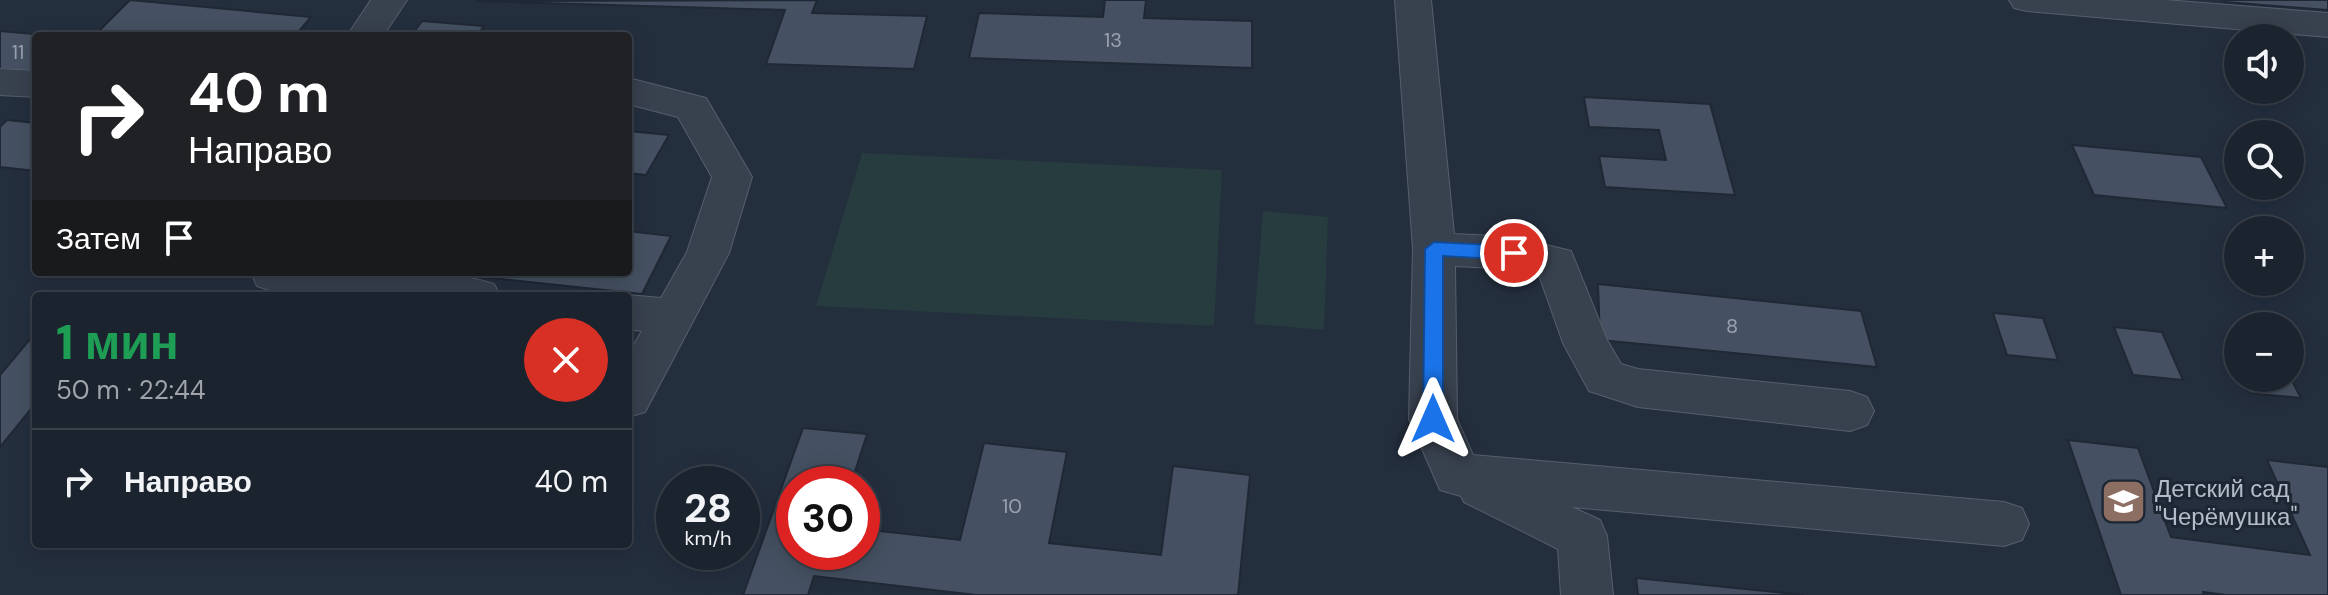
<!DOCTYPE html>
<html lang="ru">
<head>
<meta charset="utf-8">
<style>
  body { margin:0; font-family:"DM Sans",sans-serif; background:#242b36; color:#f1f3f6; height:100vh; display:flex; flex-direction:column; font-size:30px; white-space:nowrap }
  * { box-sizing:border-box; margin:0 }
  p { font-size:26px; color:#a0a4aa }
  .icon { flex:none; width:44px; height:44px; fill:none; stroke:currentColor; stroke-width:2; stroke-linecap:round; stroke-linejoin:round }
  .map { position:relative; flex:1; overflow:hidden }
  .drawer { position:absolute; left:32px; top:292px; width:600px; height:256px; display:flex; flex-direction:column; background:#1b232e; border-radius:8px; box-shadow:0 4px 20px #0003,0 0 0 2px #39404a }
  .drawer>* { flex:none }
  .banner { position:absolute; left:32px; top:32px; width:600px; height:244px; border-radius:8px; box-shadow:0 4px 20px #0003,0 0 0 2px #39404a; background:#202124; color:#fff; overflow:hidden }
  .buttons { position:absolute; left:2224px; top:24px; display:grid; gap:16px }
  .buttons a { display:grid; place-items:center; width:80px; height:80px; border-radius:50%; background:#1b232e; box-shadow:0 4px 20px #0003,0 0 0 2px #39404a; font-size:40px }
  .speed { position:absolute; left:656px; top:466px; display:flex; gap:16px; font-size:40px; font-weight:700; text-align:center }
  .speed>* { display:grid; place-content:center; width:104px; height:104px; border-radius:50%; background:#1b232e; box-shadow:0 4px 20px #0003,0 0 0 2px #39404a; line-height:1 }
  .speed small { font-size:20px; font-weight:400 }
  .speed .limit { border:12px solid #d22; background:#fff; color:#111 }
  .pin { position:absolute; display:grid; place-items:center; width:68px; height:68px; color:#fff; margin:-34px; border:4px solid #fff; border-radius:50%; box-shadow:0 2px 8px #0007 }
  .me { position:absolute; width:88px; margin:-44px; rotate:0deg; stroke-linejoin:round; filter:drop-shadow(0 0 6px #0008) }
  .turn { display:flex; align-items:center; gap:28px; height:168px; padding:0 24px; font-size:36px }
  .turn .icon { width:104px; height:104px; stroke-width:2.5 }
  .turn b { display:block; font-size:56px; line-height:68px }
  .then { display:flex; align-items:center; height:76px; padding:0 24px; background:#0003; gap:16px; font-size:30px }
  .round { display:grid; place-items:center; flex:none; width:84px; height:84px; border-radius:42px; background:#242b36 }
  .overview { display:flex; align-items:center; justify-content:space-between; height:136px; padding:0 24px }
  h1 { font-size:48px; font-weight:800; line-height:60px; color:#1e9e55 }
  ul { padding:0; list-style:none }
  li { display:flex; align-items:center; gap:24px; height:104px; padding:0 24px; border-top:2px solid #39404a }
  li div { flex:1 }
  li b { display:block; font-size:30px }
  li em { font-style:normal }
  .map>svg:first-child { display:block }
  .green { fill:#263c3f }
  .building { fill:#455162; stroke:#1f2835; stroke-width:2 }
  .lines { fill:none; stroke-linecap:round; stroke-linejoin:round }
  .minor-casing { stroke:#565f6c; stroke-width:2 }
  .minor { fill:#38414e; fill-rule:evenodd }
  .route { fill:#1a73e8; stroke:#114b97; stroke-width:2 }
  .labels { text-anchor:middle; dominant-baseline:central; stroke-width:6; stroke-linejoin:round; paint-order:stroke }
  .number-label { font-size:20px; fill:#98a1af }
  .poi-label { font-size:24px; fill:#b4bcc9; stroke:#1d2633; text-anchor:start }
</style>
</head>
<body>
<div class="map">
<svg width="2328" height="595" viewBox="0 0 2328 595">
  <rect width="100%" height="100%" fill="#242f3e"/>
  <g class="green">
    <polygon points="862,153 1222,170 1214,326 816,306"/>
    <polygon points="1263,211 1328,217 1324,330 1254,324"/>
  </g>
  <g class="building">
    <polygon points="130,0 311,17 295,36 94,36"/>
    <polygon points="817,0 812,13 927,16 914,69 766,64 785,10 477,1"/>
    <polygon points="1105,0 1146,0 1144,18 1252,21 1252,68 969,58 979,13 1103,17"/>
    <polygon points="2224,0 2328,0 2328,10 2225,2"/>
    <polygon points="422,21 484,26 477,36 411,36"/>
    <polygon points="0,31 56,36 36,36 36,72 0,69"/>
    <polygon points="1584,97 1710,104 1735,195 1605,187 1599,156 1666,160 1659,130 1589,127"/>
    <polygon points="7,120 36,123 36,171 0,167 0,127"/>
    <polygon points="628,131 669,135 646,175 628,173"/>
    <polygon points="2072,145 2201,157 2227,208 2094,195"/>
    <polygon points="628,231 671,236 642,294 436,272 628,272"/>
    <polygon points="1598,284 1861,311 1877,367 1600,340"/>
    <polygon points="1993,313 2043,318 2058,360 2007,355"/>
    <polygon points="2114,327 2162,332 2183,380 2133,375"/>
    <polygon points="36,332 36,403 0,447 0,375"/>
    <polygon points="2290,377 2301,398 2249,393 2242,378"/>
    <polygon points="803,428 867,434 851,484 794,484 794,552 862,552 862,529 960,540 984,443 1067,452 1049,543 1161,555 1173,466 1250,475 1238,595 976,595 814,576 808,595 743,595"/>
    <polygon points="2068,440 2138,448 2171,537 2310,555 2267,460 2328,467 2328,595 2226,595 2203,592 2204,595 2121,595"/>
    <polygon points="1636,578 1804,595 1638,595"/>
  </g>
  <g class="lines">
    <defs>
      <g id="minor">
        <polygon points="371,0 407,0 383,36 347,36"/>
        <polygon points="1395,0 1431,0 1454,234 1514,237 1571,251 1607,340 1621,364 1638,369 1850,391 1867,397 1874,411 1867,425 1850,431 1638,407 1589,391 1563,343 1539,275 1514,269 1455,266 1457,419 1473,455 2004,502 2022,508 2029,524 2022,540 2004,546 1572,507 1600,520 1607,536 1613,595 1561,595 1558,549 1464,502 1461,496 1440,490 1409,419 1413,249"/>
        <polygon points="2009,0 2165,0 2328,13 2328,37 2027,11 2014,8"/>
        <polygon points="0,69 36,71 36,97 0,95"/>
        <polygon points="628,78 706,98 752,177 729,253 645,412 628,417 628,355 642,331 628,329 628,296 624,296 628,295 661,298 687,252 712,177 678,117 628,104"/>
        <path d="M251,272C324,272 425,262 494,284L500,296H322L272,291L257,286Z"/>
      </g>
    </defs>
    <use href="#minor" class="minor-casing"/>
    <use href="#minor" class="minor"/>
  </g>
  <polygon class="route" points="1434,242 1514,246 1523,253 1514,260 1443,256 1443,419 1440,424 1426,424 1423,419 1425,249"/>
  <defs>
    <symbol id="school-square" viewBox="-11 -11 22 22"><rect x="-9" y="-9" width="18" height="18" rx="4" fill="#8d6e63" stroke="#1d2633"/><path d="M0-5L7-2L0 1L-7-2ZM-4 1L0 2.5L4 1V4Q0 6-4 4Z" fill="#fff"/></symbol>
  </defs>
  <g fill-rule="evenodd">
    <use href="#school-square" x="2098" y="476" width="51" height="51"/>
  </g>
  <g class="labels">
    <g class="number-label">
      <text x="1113" y="40">13</text>
      <text x="18" y="52">11</text>
      <text x="1732" y="326">8</text>
      <text x="1012" y="506">10</text>
    </g>
    <g class="poi-label">
      <text x="2155" y="488">Детский сад<tspan x="2155" dy="28">"Черёмушка"</tspan></text>
    </g>
  </g>
</svg>
<div class="buttons">
<a><svg class="icon" aria-label="sound" viewBox="0 0 24 24"><path d="M4 9h4l5-4v14l-5-4H4zM17 9q2 3 0 6"/></svg></a>
<a><svg class="icon" aria-label="search" viewBox="0 0 24 24"><circle cx="10" cy="10" r="6"/><path d="M15 15l6 6"/></svg></a>
<a>+</a>
<a>−</a>
</div>
<div class="speed"><div>28<small>km/h</small></div><div class="limit">30</div></div>
<div class="pin" style="left:1514px;top:253px;background:#d93025"><svg class="icon" aria-label="arrive" viewBox="0 0 24 24"><path d="M6 21V4h12l-3 4 3 4H6"/></svg></div>
<svg class="me" style="left:1433px;top:419px" viewBox="-20 -20 40 40"><path d="M0-17L14 15 0 8-14 15z" fill="#1a73e8" stroke="#fff" stroke-width="4"/></svg>
<div class="banner">
<div class="turn"><svg class="icon" aria-label="right" viewBox="0 0 24 24"><path d="M7 20v-9h11M14 6l5 5-5 5"/></svg><div><b>40 m</b>Направо</div></div>
<div class="then">Затем<svg class="icon" aria-label="arrive" viewBox="0 0 24 24"><path d="M6 21V4h12l-3 4 3 4H6"/></svg></div>
</div>
<section class="drawer">
<div class="overview"><div><h1>1 мин</h1><p>50 m · 22:44</p></div><a class="round" style="background:#d93025;color:#fff"><svg class="icon" aria-label="close" viewBox="0 0 24 24"><path d="M6 6l12 12M18 6L6 18"/></svg></a></div>
<ul>
<li><svg class="icon" aria-label="right" viewBox="0 0 24 24"><path d="M7 20v-9h11M14 6l5 5-5 5"/></svg><div><b>Направо</b></div><em>40 m</em></li>
</ul>
</section>
</div>
</body>
</html>
